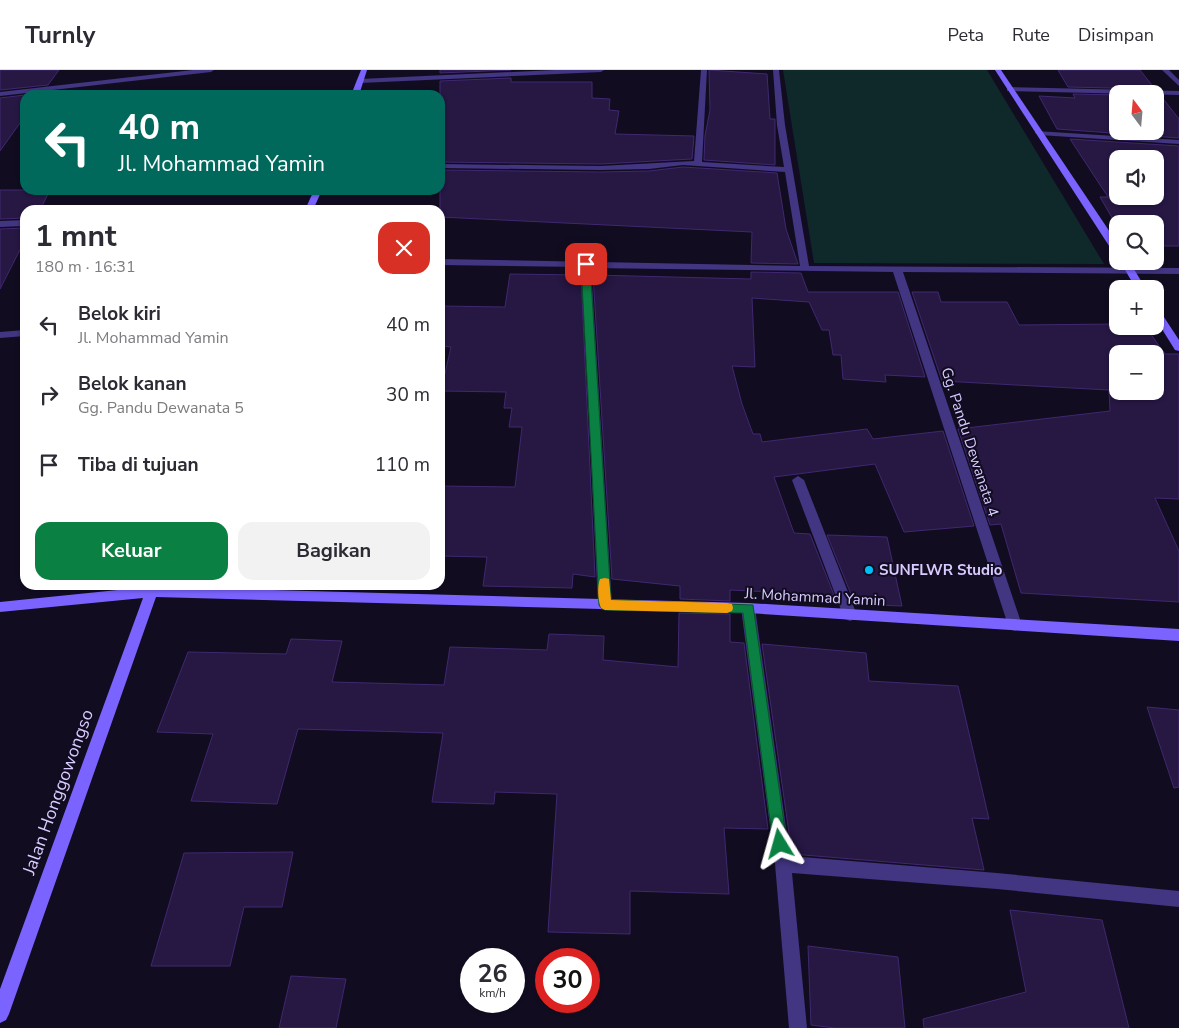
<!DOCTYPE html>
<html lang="id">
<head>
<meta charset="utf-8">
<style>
  body { margin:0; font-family:"Nunito Sans",sans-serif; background:#f2f2f3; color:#2b2b33; height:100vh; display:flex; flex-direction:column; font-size:19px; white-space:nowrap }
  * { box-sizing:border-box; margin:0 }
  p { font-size:16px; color:#7c7c81 }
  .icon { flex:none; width:28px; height:28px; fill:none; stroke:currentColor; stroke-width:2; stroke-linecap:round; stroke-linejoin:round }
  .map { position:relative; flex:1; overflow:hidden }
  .side { position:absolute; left:20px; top:135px; width:425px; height:385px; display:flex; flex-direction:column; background:#fff; border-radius:15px; box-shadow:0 1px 4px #0004 }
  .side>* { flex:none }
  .top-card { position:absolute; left:20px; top:20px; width:425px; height:105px; border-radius:15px; box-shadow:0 1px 4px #0004; background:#00695c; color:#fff; overflow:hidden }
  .needle { width:32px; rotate:344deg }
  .tools { position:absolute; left:1109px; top:15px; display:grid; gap:10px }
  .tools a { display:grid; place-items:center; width:55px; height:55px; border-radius:10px; background:#fff; box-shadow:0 1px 4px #0004; font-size:25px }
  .speed { position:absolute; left:460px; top:878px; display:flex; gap:10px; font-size:25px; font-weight:700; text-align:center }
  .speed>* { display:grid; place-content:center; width:65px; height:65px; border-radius:50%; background:#fff; box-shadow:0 1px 4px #0004; line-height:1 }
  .speed small { font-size:12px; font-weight:400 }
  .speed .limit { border:8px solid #d22; background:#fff; color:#111 }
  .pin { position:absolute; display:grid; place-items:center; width:42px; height:42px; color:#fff; margin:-21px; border-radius:10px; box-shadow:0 2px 8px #0006 }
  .me { position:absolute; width:55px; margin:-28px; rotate:352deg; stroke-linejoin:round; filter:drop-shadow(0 0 4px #0008) }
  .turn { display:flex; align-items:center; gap:18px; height:105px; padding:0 15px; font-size:22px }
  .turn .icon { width:65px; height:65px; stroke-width:2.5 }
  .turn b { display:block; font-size:35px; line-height:42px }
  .round { display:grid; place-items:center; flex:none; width:52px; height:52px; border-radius:15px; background:#f2f2f3 }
  .overview { display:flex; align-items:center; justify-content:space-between; height:85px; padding:0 15px }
  h1 { font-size:30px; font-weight:700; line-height:38px }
  .button { display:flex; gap:10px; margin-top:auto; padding:10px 15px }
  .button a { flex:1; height:58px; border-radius:15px; background:#0b8043; color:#fff; font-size:20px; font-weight:700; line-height:58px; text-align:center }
  .button a+a { background:#f2f2f3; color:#2b2b33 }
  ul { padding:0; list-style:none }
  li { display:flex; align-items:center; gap:15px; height:70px; padding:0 15px }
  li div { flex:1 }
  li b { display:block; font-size:19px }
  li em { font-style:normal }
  header { display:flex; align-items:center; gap:30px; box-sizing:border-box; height:70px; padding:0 25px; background:#fff; border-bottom:1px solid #e1e1e2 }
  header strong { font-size:24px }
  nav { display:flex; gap:28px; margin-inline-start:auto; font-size:18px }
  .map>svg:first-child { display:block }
  .green { fill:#0f292b }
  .building { fill:#261743; stroke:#402870; fill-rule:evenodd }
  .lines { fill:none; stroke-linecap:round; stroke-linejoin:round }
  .lane { fill:#423582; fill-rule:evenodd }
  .street { fill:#423582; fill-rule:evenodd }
  .secondary { fill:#7b63ff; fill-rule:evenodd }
  .route { fill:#0b8043; stroke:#07532c }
  .slow { fill:#f59e0b }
  .poi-dot { fill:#00bff7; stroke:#120c21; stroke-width:2 }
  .labels { text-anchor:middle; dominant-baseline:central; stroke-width:4; stroke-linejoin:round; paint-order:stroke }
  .street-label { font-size:15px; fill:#d8ccff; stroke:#120c21 }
  .poi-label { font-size:15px; font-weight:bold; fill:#d8ccff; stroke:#120c21; text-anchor:start }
  .near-street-label { font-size:18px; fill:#d8ccff; stroke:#120c21 }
</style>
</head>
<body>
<header>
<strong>Turnly</strong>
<nav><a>Peta</a><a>Rute</a><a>Disimpan</a></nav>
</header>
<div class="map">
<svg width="1179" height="958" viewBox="0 0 1179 958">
  <rect width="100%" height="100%" fill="#120c21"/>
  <polygon class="green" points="783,0 987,0 1104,194 814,193"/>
  <g class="building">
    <polygon points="0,0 59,0 48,15 0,20"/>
    <polygon points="440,0 511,0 440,3"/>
    <polygon points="709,0 767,4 770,49 775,49 775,95 704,90 705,66 710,40"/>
    <polygon points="1058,0 1140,0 1155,19 1068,17"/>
    <polygon points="511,8 511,12 592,12 592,28 610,29 609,40 619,41 615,64 694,66 692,89 600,94 440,92 440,11"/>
    <polygon points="1073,24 1118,25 1118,61 1155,61 1155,26 1161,26 1179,49 1179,68 1057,59 1039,26 1075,28"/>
    <polygon points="25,25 25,46 0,81 0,28"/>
    <path d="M1070,69L1179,76V176H1155V154H1118V158L1100,127H1108ZM1118,89H1155V126H1118Z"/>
    <polygon points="683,97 777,103 786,159 798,194 751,193 752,162 440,147 440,100 600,102 649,101"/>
    <polygon points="0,120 50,120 40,140 25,140 25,148 0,149"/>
    <polygon points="25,158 25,170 0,219 0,159"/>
    <polygon points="751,202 801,203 808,222 898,222 925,307 885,305 886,312 843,309 841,285 833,285 829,260 822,260 809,232 752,228 755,297 732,296 742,334 753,364 760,364 762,372 867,359 873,369 943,361 974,456 904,462 875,394 774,407 794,463 810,464 834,525 730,520 730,531 680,529 680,516 612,509 593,205 751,209"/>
    <polygon points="510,204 581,205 595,507 573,504 572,518 483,516 487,487 440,486 440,416 515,417 522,357 509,357 512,338 504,338 506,322 441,321 451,277 440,276 440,236 505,237"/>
    <path d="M912,222H938L941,232H1007L1019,255L1118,254V256H1145L1165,284H1179V429L1155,428L1179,481V532L1021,523L1001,454L990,455L958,359L1110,341L1109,320L942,311ZM1118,284H1155V321H1118Z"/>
    <polygon points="827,465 887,467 902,536 855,534"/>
    <polygon points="679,543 730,544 730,572 744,573 768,759 724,758 729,824 630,821 630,864 548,862 557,724 495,722 494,734 432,732 443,663 298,659 277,734 191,731 213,664 157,662 188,582 286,584 291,569 342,571 332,612 444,615 450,577 547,580 549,564 604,566 603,590 678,597"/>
    <polygon points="762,574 866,583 869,611 958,616 989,749 972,748 984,800 792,784"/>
    <polygon points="1147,637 1179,640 1179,717 1174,718"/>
    <polygon points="293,782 282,837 244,837 230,896 151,896 184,783"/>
    <polygon points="1010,840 1102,850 1129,958 924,958 923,949 1026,922"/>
    <polygon points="808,876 898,887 905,958 835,958 811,955"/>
    <polygon points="291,906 346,909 336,958 279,958"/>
  </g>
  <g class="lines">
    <polygon class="lane" points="798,406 804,410 857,545 855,549 850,551 845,549 843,545 792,410"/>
    <g class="street">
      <polygon points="193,0 214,0 211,2 0,26 0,22"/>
      <polygon points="555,0 604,0 601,2 360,13 356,11 360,9"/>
      <polygon points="701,0 707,0 702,92 784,97 777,55 773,0 779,0 785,55 809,196 1179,198 1179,204 903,202 1022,555 1020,559 1015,561 1010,559 1008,555 893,202 591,198 612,535 610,539 605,540 600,539 598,535 582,197 440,195 440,189 800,196 785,102 683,95 649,99 600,100 440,98 440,94 600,96 694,91"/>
      <polygon points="1162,0 1169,0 1179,10 1179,16"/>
      <polygon points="1007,17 1179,21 1179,25 1010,21 1007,21"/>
      <polygon points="1036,61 1179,70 1179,74 1039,65 1035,63"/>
      <polygon points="25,150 25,156 0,157 0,151"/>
      <polygon points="25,260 25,266 0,268 0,262"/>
      <polygon points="748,533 753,534 755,538 790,786 997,803 1179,821 1179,837 997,819 792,803 807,958 789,958 775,794 741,538 743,534"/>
    </g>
    <g class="secondary">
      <polygon points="361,0 367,0 359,25 351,25"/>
      <polygon points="995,0 1001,0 1118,174 1118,185 1113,182"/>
      <polygon points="314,120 322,120 313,140 305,140"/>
      <polygon points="1120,191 1129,191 1146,219 1136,219"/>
      <polygon points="1155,237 1158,238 1179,270 1179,281 1175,280 1155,248"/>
      <polygon points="148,515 160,515 160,517 748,533 1179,559 1179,571 748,543 156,527 9,944 6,950 0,953 0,919 143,528 0,542 0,532 147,517"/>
    </g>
  </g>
  <polygon class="route" points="586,192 590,194 611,530 753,535 787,774 785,780 780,782 775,780 773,774 743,543 605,540 601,538 599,535 581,194"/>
  <path class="slow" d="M605,508L609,509L611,530L727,533L732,534L733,538L732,541L727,543L605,540L601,538C598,531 597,516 600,509Z"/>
  <circle class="poi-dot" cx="869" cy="500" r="5"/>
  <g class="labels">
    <g class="street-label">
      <text transform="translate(970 372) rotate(72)">Gg. Pandu Dewanata 4</text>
      <text transform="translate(815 527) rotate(3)">Jl. Mohammad Yamin</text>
    </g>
    <g class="poi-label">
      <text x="879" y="500">SUNFLWR Studio</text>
    </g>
    <g class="near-street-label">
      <text transform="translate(58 722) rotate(-70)">Jalan Honggowongso</text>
    </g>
  </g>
</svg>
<div class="tools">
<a><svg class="needle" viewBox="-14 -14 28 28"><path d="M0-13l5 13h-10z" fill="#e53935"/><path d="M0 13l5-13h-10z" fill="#7c7c81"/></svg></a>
<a><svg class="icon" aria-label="sound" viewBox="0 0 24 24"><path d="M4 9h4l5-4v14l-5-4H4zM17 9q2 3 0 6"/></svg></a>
<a><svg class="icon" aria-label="search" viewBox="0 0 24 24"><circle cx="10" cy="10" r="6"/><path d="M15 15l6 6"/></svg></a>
<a>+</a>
<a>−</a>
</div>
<div class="speed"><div>26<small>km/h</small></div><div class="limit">30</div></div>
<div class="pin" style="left:586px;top:194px;background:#d93025"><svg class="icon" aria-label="arrive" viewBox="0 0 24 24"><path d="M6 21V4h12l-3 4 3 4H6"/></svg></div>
<svg class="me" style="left:780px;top:774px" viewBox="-20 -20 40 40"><path d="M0-17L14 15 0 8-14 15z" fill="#0b8043" stroke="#fff" stroke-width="4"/></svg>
<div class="top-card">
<div class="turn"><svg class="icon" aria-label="left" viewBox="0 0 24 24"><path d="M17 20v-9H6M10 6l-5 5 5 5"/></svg><div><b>40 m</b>Jl. Mohammad Yamin</div></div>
</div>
<section class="side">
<div class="overview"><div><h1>1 mnt</h1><p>180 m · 16:31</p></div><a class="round" style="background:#d93025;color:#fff"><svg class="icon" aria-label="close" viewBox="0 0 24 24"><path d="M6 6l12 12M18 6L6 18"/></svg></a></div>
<ul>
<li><svg class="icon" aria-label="left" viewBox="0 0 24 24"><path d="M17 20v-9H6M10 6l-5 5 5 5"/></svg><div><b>Belok kiri</b><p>Jl. Mohammad Yamin</p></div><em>40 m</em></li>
<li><svg class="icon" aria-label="right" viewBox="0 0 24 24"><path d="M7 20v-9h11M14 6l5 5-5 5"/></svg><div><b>Belok kanan</b><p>Gg. Pandu Dewanata 5</p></div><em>30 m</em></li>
<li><svg class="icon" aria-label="arrive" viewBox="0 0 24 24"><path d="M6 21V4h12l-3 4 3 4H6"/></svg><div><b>Tiba di tujuan</b></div><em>110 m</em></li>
</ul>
<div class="button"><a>Keluar</a><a>Bagikan</a></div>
</section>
</div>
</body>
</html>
